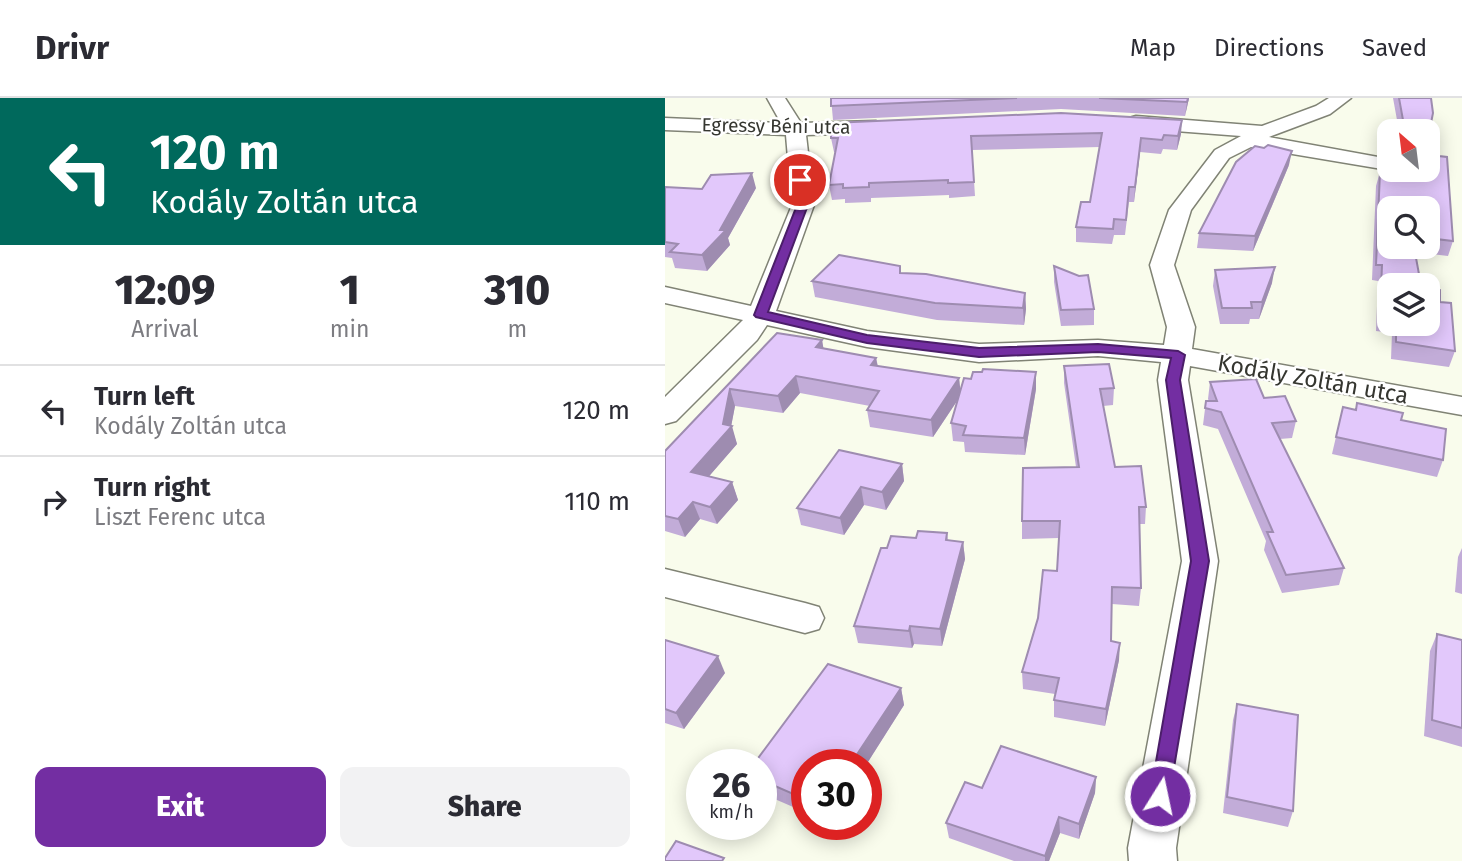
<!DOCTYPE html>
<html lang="en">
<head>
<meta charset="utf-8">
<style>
  body { margin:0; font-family:"Fira Sans",sans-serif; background:#f2f2f3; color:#2b2b33; height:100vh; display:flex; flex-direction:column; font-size:26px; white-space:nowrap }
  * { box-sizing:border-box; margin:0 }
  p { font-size:23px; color:#7c7c81 }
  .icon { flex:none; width:38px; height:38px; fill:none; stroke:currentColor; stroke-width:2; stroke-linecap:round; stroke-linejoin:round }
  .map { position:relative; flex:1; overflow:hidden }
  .panel { display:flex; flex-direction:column; background:#fff; width:665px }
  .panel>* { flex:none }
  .hud { background:#00695c; color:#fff; overflow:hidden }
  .needle { width:46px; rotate:332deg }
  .buttons { position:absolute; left:712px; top:21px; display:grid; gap:14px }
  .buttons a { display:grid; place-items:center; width:63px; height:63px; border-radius:14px; background:#fff; box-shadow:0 4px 18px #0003; font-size:35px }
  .speed { position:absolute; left:21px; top:651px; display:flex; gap:14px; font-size:35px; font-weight:700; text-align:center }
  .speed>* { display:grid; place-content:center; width:91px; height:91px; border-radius:50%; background:#fff; box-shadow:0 4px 18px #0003; line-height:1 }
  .speed small { font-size:18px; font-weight:400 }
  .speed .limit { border:10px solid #d22; background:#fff; color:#111 }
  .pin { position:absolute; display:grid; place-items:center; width:60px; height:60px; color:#fff; margin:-30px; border:4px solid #fff; border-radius:50%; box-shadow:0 2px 7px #0007 }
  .me { position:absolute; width:77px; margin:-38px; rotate:10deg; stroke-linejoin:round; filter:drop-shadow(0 0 5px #0008) }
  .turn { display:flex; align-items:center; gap:24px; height:147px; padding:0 35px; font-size:32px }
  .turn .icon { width:91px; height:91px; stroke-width:2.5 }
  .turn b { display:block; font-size:49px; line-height:60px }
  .eta { display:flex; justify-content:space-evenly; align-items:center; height:119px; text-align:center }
  .eta b { font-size:42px; font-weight:800; line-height:49px }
  .action { display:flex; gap:14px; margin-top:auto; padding:14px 35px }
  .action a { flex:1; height:80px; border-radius:14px; background:#732ea2; color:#fff; font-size:28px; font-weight:800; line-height:80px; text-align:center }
  .action a+a { background:#f2f2f3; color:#2b2b33 }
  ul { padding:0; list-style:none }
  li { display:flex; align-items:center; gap:21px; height:91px; padding:0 35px; border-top:2px solid #e1e1e2 }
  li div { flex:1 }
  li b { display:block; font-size:26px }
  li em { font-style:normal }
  header { display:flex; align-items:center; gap:42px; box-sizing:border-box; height:98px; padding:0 35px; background:#fff; border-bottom:2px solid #e1e1e2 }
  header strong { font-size:33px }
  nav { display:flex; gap:38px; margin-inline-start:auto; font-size:24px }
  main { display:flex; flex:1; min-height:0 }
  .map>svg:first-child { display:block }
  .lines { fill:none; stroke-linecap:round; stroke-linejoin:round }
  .minor-casing { stroke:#808375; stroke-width:3 }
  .minor { fill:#fff; fill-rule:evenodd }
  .wall { fill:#c2acd8; fill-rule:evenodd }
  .shaded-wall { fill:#9e8cb0 }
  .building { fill:#e2c8fb; stroke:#9e8cb0; stroke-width:2 }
  .route { fill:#732ea2; stroke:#4b1e69; stroke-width:2 }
  .labels { text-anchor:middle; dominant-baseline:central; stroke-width:5; stroke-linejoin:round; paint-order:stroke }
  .far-street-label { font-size:19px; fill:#353630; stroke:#fff }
  .street-label { font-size:23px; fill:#353630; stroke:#fff }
</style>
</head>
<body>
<header>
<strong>Drivr</strong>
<nav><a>Map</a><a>Directions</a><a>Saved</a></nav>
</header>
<main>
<section class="panel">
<div class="hud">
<div class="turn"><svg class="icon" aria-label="left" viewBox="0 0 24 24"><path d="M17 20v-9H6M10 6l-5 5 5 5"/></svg><div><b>120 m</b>Kodály Zoltán utca</div></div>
</div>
<div class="eta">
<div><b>12:09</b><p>Arrival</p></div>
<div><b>1</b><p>min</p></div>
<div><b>310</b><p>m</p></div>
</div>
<ul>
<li><svg class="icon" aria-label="left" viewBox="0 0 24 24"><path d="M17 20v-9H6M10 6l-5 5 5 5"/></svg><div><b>Turn left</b><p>Kodály Zoltán utca</p></div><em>120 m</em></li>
<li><svg class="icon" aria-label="right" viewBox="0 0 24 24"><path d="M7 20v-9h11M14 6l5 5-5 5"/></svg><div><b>Turn right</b><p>Liszt Ferenc utca</p></div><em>110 m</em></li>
</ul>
<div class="action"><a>Exit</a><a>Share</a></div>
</section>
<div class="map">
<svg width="797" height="763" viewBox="0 0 797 763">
  <rect width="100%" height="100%" fill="#f9fcec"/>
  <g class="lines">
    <defs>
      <g id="minor">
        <polygon points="102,0 120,0 136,25 211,23 221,29 211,35 141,37 149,107 111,213 202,233 314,246 433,242 499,247 502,229 485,167 504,112 550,52 576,38 471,30 464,28 461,24 464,20 471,18 597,28 651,8 664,0 686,0 665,16 604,39 724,61 724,69 717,71 586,49 564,60 526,112 509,167 530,229 527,251 797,299 797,317 525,268 523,282 553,463 511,750 512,763 464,763 463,750 517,463 493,282 496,264 433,258 314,264 202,249 102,227 92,242 11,323 0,326 0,299 78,222 0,205 0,189 86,208 127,107 121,37 0,32 0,20 116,25"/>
        <polygon points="0,471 140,505 154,509 159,520 154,531 140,535 0,499"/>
      </g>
    </defs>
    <use href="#minor" class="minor-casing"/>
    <use href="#minor" class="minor"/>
  </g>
  <g class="wall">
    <polygon points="166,0 524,0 520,18 396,11 168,22"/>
    <path d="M728,0H766L765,30L788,143L783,158L750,154L724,187V226H763L775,204L790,253L784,269L726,261L727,235L711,233L713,183L707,182L711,88L715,74L741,80L740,72H763V33H734ZM763,110V149H724Z"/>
    <polygon points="166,25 516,36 512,52 498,51 496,56 475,54 469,104 464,104 460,137 449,137 447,146 411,144 411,129 425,104 435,49 307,52 310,98 284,100 284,97 206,100 206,104 180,105 180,101 167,102 164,87 170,54 169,54 166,40"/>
    <polygon points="624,67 588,153 532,150 534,135"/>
    <polygon points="0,89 37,91 91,90 63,140 65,147 42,173 10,170 7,160 0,159"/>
    <polygon points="235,168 236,175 360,195 361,211 359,227 272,222 150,199 147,183"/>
    <polygon points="389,168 429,211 429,227 396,228 389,184"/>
    <polygon points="550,172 607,185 594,221 585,221 584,226 555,226 548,188"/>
    <polygon points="112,235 157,242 158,250 211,260 213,268 294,280 295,294 371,291 360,357 300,354 299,344 288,343 286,325 294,300 268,339 205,329 202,312 205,308 135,295 118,315 70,308 66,328 72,346 44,378 67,384 73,402 52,426 35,421 20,439 0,433 0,353"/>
    <polygon points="399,268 449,290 448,307 438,308 450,369 481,409 480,426 474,426 476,490 474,508 447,506 446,543 454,562 440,628 389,619 389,602 390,596 358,591 357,574 392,473 394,440 357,441 357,423 411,369 399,285"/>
    <polygon points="545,284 599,300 631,323 627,340 615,341 679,470 674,487 617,495 599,452 601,443 553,331 538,327 541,303 544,303 543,301"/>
    <polygon points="678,309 736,322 778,362 772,379 667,356"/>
    <polygon points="237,366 239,383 221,412 199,407 179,437 136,427 132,410"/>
    <polygon points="282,435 283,442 298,444 300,461 277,548 249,546 247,550 193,545 189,528 222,450 251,440"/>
    <polygon points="797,450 797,496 790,494 793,459"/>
    <polygon points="772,536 797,542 797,649 759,638 765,553"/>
    <polygon points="0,542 60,575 19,631 0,625"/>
    <polygon points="236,590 239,607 201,667 142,667 142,715 96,695 96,667"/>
    <polygon points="572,606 628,713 623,729 558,715 568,622"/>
    <polygon points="431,679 430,695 414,741 395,735 384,763 349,763 284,740 281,725 317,690"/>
  </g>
  <g class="shaded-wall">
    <polygon points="523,0 524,0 520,18 522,4"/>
    <polygon points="517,22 516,36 512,52 513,38"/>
    <polygon points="476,40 475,54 469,104 470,89"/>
    <polygon points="627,53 624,67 588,153 590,138"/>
    <polygon points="87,75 91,90 63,140 65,147 42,173 37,157 55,132"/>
    <polygon points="610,169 607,185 594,221 597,204"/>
    <polygon points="360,195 361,211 359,227 358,210"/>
    <polygon points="157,242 160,259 151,249"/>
    <polygon points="211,260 214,276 206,267"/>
    <polygon points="371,274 371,291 360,357 359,340"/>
    <polygon points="131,278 135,295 118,315 113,298"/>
    <polygon points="294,280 296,297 268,339 266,322"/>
    <polygon points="65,291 70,308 66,329 67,328 72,346 33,391 26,374 58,326"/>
    <polygon points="237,366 239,383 221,412 217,394"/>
    <polygon points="67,384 73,402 52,426 45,409"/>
    <polygon points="196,389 199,407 179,437 175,420"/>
    <polygon points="28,404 35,421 20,439 13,421"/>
    <polygon points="298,444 300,461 277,548 275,531"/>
    <polygon points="245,528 249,546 247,550 244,533"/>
    <polygon points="455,545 454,562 440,628 441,611"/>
    <polygon points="53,558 60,575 19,631 11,615"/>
    <polygon points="236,590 239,607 201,667 185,667"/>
    <polygon points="431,679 430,695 414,741 414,726"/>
    <polygon points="394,719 395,735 384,763 380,763 380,758"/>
  </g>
  <g class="building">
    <polygon points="166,0 352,0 166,8"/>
    <polygon points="434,0 523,0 522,4"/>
    <polygon points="734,0 766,0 768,15 765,30 770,30 774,58 782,59 788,143 763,140 763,110 724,110 724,149 749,149 756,187 724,187 724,218 715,216 717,167 711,167 715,74 748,82 746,72 763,72 763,33 740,33"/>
    <polygon points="396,15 517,22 513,38 499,37 497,42 476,40 470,89 464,89 461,122 449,121 448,131 411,129 416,104 425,104 437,35 306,38 309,84 283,85 283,82 204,85 204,89 178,90 178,86 164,87 173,40 166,40 166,25"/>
    <polygon points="603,47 627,53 590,138 534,135 571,64 590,48 599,50"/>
    <polygon points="87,75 55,132 61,132 37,157 5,154 13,146 0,144 0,89 37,91 46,77"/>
    <polygon points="174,157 235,168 235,175 261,176 360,195 358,210 270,205 147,183"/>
    <polygon points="389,168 414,178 423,177 429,211 396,212"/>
    <polygon points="610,169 597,204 586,204 587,210 557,210 550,172"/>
    <polygon points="763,190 775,192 775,204 786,205 790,253 731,244 731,226 763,226"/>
    <polygon points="112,235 157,242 151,249 211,260 206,267 294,280 266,322 202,312 214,293 131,278 113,298 65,291 58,326 67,328 26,374 67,384 45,409 28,404 13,421 0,418 0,353"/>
    <polygon points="444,266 449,290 435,291 450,369 476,368 481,409 474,409 476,490 447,489 446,543 455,545 441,611 389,602 394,580 357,574 373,520 378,472 392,473 395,423 357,423 358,370 414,369 399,268"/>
    <polygon points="318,271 371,274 359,340 298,337 301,328 286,325 299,280 306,281 308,274 317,274"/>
    <polygon points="591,281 599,300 620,298 631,323 607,325 679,470 621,477 602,434 608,434 556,314 540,310 541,303 552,303 545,284"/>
    <polygon points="692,305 738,315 736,322 781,331 778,362 671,339 678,309 691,312"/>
    <polygon points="174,352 237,366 217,394 196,389 175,420 132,410"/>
    <polygon points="253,433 282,435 281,442 298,444 275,531 245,528 244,533 189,528 216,450 222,450 226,438 251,440"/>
    <polygon points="772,536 797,542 797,630 767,622"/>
    <polygon points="0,542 53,558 11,615 0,611"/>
    <polygon points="163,566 236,590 185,667 142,667 142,702 96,682 96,667 88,667"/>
    <polygon points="572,606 633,617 628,713 562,699"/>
    <polygon points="336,648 431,679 414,726 394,719 380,758 281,725 300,684 317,690"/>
    <polygon points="11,743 59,760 57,763 0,763 0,760"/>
  </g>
  <polygon class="route" points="135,79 140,82 143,107 103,214 202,237 314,250 433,246 513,253 520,257 515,282 544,463 503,705 495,708 488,705 485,698 526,463 501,282 506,260 433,254 314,259 202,245 91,219 89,217 132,107 130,82"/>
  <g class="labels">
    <g class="far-street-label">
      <text transform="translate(111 28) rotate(1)">Egressy Béni utca</text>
    </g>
    <g class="street-label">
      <text transform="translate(648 281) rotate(10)">Kodály Zoltán utca</text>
    </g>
  </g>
</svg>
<div class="buttons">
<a><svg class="needle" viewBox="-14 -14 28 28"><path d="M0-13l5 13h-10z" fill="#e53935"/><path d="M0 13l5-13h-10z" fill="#7c7c81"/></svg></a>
<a><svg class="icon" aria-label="search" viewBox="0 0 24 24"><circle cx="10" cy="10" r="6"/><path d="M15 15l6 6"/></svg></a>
<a><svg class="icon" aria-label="layers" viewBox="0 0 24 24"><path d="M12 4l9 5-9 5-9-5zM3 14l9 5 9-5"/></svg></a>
</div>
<div class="speed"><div>26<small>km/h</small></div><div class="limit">30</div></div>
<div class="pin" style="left:135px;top:82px;background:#d93025"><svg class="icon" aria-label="arrive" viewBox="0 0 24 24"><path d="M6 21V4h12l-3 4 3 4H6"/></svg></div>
<svg class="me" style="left:495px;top:698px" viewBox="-20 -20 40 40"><circle r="17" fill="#732ea2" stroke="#fff" stroke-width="3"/><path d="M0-11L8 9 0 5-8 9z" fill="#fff"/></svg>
</div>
</main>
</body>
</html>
